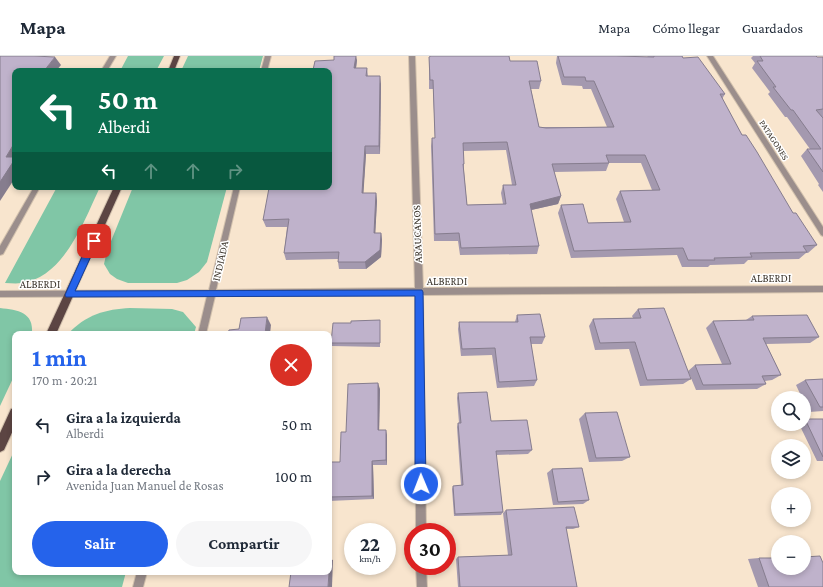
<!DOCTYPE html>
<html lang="es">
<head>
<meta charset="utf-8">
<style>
  body { margin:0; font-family:"Crimson Pro",serif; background:#f6f6f7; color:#1f2937; height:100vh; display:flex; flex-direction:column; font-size:15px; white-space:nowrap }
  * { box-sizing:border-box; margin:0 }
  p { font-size:13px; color:#747a83 }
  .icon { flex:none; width:22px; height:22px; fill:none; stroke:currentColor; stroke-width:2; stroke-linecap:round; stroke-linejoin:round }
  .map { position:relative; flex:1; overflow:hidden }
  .panel { position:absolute; left:12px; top:275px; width:320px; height:244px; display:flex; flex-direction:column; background:#fff; border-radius:8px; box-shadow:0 2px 6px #0003 }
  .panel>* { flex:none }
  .banner { position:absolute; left:12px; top:12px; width:320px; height:122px; border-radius:8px; box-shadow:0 2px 6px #0003; background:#0b6e4f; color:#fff; overflow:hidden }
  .fabs { position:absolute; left:771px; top:335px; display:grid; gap:8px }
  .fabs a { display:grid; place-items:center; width:40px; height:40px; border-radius:50%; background:#fff; box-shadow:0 2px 6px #0003; font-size:20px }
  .speed { position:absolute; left:344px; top:467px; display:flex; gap:8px; font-size:20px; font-weight:700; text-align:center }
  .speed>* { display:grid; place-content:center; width:52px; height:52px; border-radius:50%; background:#fff; box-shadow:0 2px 6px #0003; line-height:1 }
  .speed small { font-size:10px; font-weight:400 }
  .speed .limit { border:6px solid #d22; background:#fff; color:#111 }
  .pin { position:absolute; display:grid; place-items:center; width:34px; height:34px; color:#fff; margin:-17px; border-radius:8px; box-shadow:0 2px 6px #0006 }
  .me { position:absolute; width:44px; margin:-22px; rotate:359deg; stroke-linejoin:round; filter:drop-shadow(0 0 3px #0008) }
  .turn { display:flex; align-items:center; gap:14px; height:84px; padding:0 20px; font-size:18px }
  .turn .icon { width:52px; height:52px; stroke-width:2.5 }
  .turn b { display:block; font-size:28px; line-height:34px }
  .lanes { display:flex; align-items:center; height:38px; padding:0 20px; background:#0003; justify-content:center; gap:20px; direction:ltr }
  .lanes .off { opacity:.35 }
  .round { display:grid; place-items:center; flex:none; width:42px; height:42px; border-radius:21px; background:#f6f6f7 }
  .overview { display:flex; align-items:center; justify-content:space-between; height:68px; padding:0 20px }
  h1 { font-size:24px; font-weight:700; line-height:30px; color:#2563eb }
  .primary-button { display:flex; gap:8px; margin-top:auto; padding:8px 20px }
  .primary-button a { flex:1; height:46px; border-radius:24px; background:#2563eb; color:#fff; font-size:16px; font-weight:700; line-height:46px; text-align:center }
  .primary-button a+a { background:#f6f6f7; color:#1f2937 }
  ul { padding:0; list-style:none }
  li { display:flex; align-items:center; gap:12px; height:52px; padding:0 20px }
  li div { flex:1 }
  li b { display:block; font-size:15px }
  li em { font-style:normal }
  header { display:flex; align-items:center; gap:24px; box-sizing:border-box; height:56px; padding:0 20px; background:#fff; border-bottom:1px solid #e0e1e3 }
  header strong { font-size:19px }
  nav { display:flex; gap:22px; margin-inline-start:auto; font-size:14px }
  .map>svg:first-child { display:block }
  .green { fill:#80c6a6 }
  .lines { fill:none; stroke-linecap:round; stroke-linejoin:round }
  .street-casing { stroke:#d2c1ad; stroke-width:2 }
  .primary-casing { stroke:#d2c1ad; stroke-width:2 }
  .street { fill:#9b8e8c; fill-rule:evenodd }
  .primary { fill:#5c4543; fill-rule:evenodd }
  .wall { fill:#a499af; fill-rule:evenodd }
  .shaded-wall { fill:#867d8e }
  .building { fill:#bfb2cb; stroke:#867d8e; fill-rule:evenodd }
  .route { fill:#2563eb; stroke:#184099 }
  .labels { text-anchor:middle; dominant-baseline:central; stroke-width:3; stroke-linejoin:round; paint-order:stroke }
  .far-street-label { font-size:9px; fill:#3a332a; stroke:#fff }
  .street-label { font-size:11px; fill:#3a332a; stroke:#fff }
</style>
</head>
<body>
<header>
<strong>Mapa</strong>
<nav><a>Mapa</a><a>Cómo llegar</a><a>Guardados</a></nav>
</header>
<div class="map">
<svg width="823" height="531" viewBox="0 0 823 531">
  <rect width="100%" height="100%" fill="#f8e5ce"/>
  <g class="green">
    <polygon points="128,0 164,0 156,15 120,15"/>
    <polygon points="188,0 263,0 259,15 181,15"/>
    <path d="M57,131H100C84,165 64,222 21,227C16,228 10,227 5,227Z"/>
    <polygon points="133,131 227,131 207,206 199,216 187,224 177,227 128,227 117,223 110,218 104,208 107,195"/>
    <path d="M0,252C18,254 34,256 32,278H15V318L0,350Z"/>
    <path d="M130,252L172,253L183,256L196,271L194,278H68C85,259 106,253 130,252Z"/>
    <polygon points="15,393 15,516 126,516 122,531 0,531 0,425"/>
  </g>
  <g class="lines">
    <defs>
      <g id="street">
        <polygon points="110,0 116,0 107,15 101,15"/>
        <polygon points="265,0 271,0 267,15 261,15"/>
        <polygon points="409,0 415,0 423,232 823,230 823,236 423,239 426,476 416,476 415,239 215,240 206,278 198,278 207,240 0,241 0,235 209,234 234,131 240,131 216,234 415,232"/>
        <polygon points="707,0 713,0 823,171 823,180 821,179"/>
        <polygon points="34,131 40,131 3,198 0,199 0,190"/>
        <polygon points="416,510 426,510 427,531 417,531"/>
        <polygon points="137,516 147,516 143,531 133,531"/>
      </g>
      <g id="primary">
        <polygon points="174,0 180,0 174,15 168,15"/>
        <polygon points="114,131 122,131 56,278 46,278"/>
        <polygon points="15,352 15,370 4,394 0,396 0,377 11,353"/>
      </g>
    </defs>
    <use href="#street" class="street-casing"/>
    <use href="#primary" class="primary-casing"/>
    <use href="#street" class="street"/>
    <use href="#primary" class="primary"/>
  </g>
  <g class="wall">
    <path d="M557,0H616L647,1L648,0H682L683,2L725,38L722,43L742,79L793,157L817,189L808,197H806L799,203L748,204L744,208L710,209L708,211H682L677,199L571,202L558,157L561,149L588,167L624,166L616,143L620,135L652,134L641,107H609L606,115L554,116L561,140L558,148L531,154L539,190L537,198L460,199L458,185H434L431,90L432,82H435L433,33H429V1L510,5L541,25L539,33H531L539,71H607L591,33H583L582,30L562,29L556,7ZM506,94L512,129H503L501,137L503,148L467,149L464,115V108L463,95Z"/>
    <polygon points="753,0 816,0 817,1 823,1 823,61 822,61 823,62 823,136 818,129 819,128 801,100 807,93 810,93 787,61 785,61 768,38 770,36 752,12 755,7 751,2"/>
    <polygon points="357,4 356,12 367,12 368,20 381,28 380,98 366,98 363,137 376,137 377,145 375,177 381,177 382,184 381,201 366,213 339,213 338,206 338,203 286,204 284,197 287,171 266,171 263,164 313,14"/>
    <polygon points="638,253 691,323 683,328 640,330 629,293 595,294 589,270 593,263 633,262 632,260"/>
    <polygon points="517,259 545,281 542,288 531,288 537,324 534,330 497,332 492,299 461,300 458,273 459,266 515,266"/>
    <polygon points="752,260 819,281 810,287 766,288 781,319 772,324 765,325 766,328 757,333 696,334 688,315 695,309 722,308 706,272 713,265 746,264"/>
    <polygon points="380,264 380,291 332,290 331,287 351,267"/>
    <polygon points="823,323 823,355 809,356 804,345 804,342 802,342 796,329 805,324"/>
    <polygon points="380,333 379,374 387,379 387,409 373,409 374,443 329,445 329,406 340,406 346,376"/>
    <polygon points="458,337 491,365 532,394 528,398 496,399 503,456 501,459 454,460 452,433 453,430 461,429 457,371 458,367 459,367 457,342"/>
    <polygon points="585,357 630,401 622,405 589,406 579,363"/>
    <polygon points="805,363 823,363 823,405 817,405 799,368 804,368 804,364"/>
    <polygon points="552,413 589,444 583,448 553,449 547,417"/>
    <polygon points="506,454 579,471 573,473 566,473 577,531 458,531 456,503 458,501 508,499 503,457"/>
    <polygon points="759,502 823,531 758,531 748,503"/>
  </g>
  <g class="shaded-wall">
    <polygon points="356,0 357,4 355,20 354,12"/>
    <polygon points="55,1 61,9 56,15 44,15"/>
    <polygon points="380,20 381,28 380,98 379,90"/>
    <polygon points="15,86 15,122 0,145 0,126 6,101"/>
    <polygon points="365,90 366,98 363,145 362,137"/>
    <polygon points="376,137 377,145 375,184 374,177"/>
    <polygon points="561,140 558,148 527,155 530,148"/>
    <polygon points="381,177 382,184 381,201 366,213 365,206"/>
    <polygon points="267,261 271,269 270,278 265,278"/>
    <polygon points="378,327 380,333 379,380 378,374"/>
    <polygon points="386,374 387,379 387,409 386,404"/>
    <polygon points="372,405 373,409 374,443 372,440"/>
    <polygon points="330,503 333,504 332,531 328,531"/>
  </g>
  <g class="building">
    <polygon points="0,0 34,0 55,1 44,15 15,15 15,86 6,101 15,101 15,103 0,126"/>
    <polygon points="334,0 356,0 354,12 367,12 366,20 380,20 379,90 365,90 362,137 376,137 374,177 381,177 380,194 365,206 338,206 339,196 284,197 289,163 263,164 269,132 274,132 274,131 329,131 329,15 297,15 313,14 315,5 334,4"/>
    <path d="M431,0H509L510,5H537L541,25H529L539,71L546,72L614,71L594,25H586L585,21H564L558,0H616L654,1V0H682L683,2L698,1L725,38H720L742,79H746L757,96L793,157H796L817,189L803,190L807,196L750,197L752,201L714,202L715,204H688L683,192L574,195L561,149L583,148L588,167L631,166L620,135L660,134L645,99H606L609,107L552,108L561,140L530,148L539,190L461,192L459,177L435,178L432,82H435L433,24H430L429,1ZM507,86L516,129H503L506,148L467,149L463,108H464L463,87Z"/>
    <polygon points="760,0 816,0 817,1 823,1 823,53 816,54 823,62 823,116 807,93 821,93 793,54 791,54 773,31 776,31 757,5 763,5"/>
    <polygon points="664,252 691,323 647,324 635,286 600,287 593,263 641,262 638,253"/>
    <polygon points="540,258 545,281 530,281 537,324 499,326 495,292 462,293 459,266 518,266 517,259"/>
    <polygon points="807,259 819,281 763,282 781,319 762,320 766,328 703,329 695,309 731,308 713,265 754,264 752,260"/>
    <polygon points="267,261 265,278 228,278 229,274 239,273 241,262"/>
    <polygon points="380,264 380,287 331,287 333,267 351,267 351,265"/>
    <polygon points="823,323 823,351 820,351 805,324"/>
    <polygon points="378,327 378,374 386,374 386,404 372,405 372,440 329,441 329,406 340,406 341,376 346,376 348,328"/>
    <polygon points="487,336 491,365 527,364 532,394 496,395 503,456 455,458 453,430 463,429 458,367 461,367 458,337"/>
    <polygon points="617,356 630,401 596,402 585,357"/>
    <polygon points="805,363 823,363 823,401"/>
    <polygon points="582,412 589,444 558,446 552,413"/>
    <polygon points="574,451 579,471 566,471 577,531 460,531 458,501 512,499 506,454"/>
    <polygon points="820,500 823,507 823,531 769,531 759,502 778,502 778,512 804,512 804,501"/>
    <polygon points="329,503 330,503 328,531 289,531 291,516 329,516"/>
  </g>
  <polygon class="route" points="94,182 98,185 75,235 422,234 423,236 426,428 425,432 421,434 417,432 415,428 415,240 66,241 65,239 89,185"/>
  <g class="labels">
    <g class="far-street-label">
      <text transform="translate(774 84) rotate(57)">PATAGONES</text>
    </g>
    <g class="street-label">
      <text transform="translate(417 178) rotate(-92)">ARAUCANOS</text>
      <text transform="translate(220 205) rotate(-77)">INDIADA</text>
      <text x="771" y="222">ALBERDI</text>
      <text x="447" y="225">ALBERDI</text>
      <text x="40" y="228">ALBERDI</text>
    </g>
  </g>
</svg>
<div class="fabs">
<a><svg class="icon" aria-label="search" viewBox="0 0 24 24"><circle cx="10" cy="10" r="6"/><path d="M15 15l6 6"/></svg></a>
<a><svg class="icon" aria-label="layers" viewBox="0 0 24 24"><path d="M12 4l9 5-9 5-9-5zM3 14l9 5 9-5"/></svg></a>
<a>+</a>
<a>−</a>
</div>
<div class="speed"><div>22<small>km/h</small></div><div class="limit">30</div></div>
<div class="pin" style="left:94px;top:185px;background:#d93025"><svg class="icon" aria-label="arrive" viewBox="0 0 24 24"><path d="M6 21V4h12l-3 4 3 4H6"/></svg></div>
<svg class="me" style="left:421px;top:428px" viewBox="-20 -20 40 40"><circle r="17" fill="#2563eb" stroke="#fff" stroke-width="3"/><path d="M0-11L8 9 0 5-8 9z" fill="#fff"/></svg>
<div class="banner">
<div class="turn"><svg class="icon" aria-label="left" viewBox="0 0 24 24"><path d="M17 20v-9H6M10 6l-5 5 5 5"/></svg><div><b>50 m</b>Alberdi</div></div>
<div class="lanes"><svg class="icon" aria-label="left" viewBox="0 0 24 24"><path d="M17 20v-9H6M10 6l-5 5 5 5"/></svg><svg class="icon off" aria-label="ahead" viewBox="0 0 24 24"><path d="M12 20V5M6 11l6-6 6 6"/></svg><svg class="icon off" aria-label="ahead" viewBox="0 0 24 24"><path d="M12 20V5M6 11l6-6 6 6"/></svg><svg class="icon off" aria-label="right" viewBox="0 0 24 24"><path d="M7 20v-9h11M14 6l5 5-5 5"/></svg></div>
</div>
<section class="panel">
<div class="overview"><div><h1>1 min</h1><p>170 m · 20:21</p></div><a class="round" style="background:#d93025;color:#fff"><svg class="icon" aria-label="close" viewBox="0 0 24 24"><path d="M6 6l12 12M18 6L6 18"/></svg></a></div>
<ul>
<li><svg class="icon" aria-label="left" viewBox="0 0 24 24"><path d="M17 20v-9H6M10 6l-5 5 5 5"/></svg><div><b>Gira a la izquierda</b><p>Alberdi</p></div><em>50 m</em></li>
<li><svg class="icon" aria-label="right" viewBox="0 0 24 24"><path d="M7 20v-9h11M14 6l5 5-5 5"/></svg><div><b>Gira a la derecha</b><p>Avenida Juan Manuel de Rosas</p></div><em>100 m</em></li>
</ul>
<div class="primary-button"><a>Salir</a><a>Compartir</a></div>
</section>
</div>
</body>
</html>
